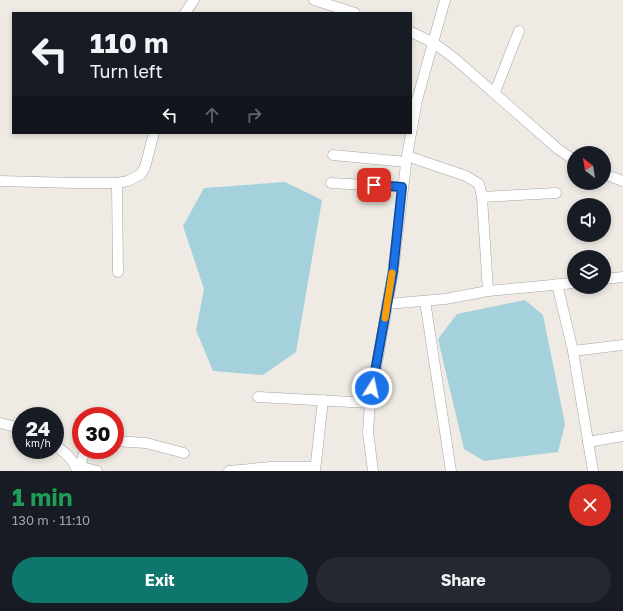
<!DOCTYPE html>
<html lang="en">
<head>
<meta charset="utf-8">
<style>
  body { margin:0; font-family:"Golos Text",sans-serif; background:#242831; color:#f1f3f6; height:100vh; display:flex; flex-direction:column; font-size:15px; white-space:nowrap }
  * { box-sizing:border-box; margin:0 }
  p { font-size:13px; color:#9ea1a6 }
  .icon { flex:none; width:22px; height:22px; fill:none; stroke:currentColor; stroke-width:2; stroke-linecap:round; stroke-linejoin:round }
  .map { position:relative; height:471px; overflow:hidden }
  .details { display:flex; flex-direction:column; background:#171b24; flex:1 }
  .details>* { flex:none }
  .banner { position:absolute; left:12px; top:12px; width:400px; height:122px; border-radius:0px; box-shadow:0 2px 6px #0003; background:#171b24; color:#f1f3f6; overflow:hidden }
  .needle { width:26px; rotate:329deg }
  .fabs { position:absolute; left:567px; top:146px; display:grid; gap:8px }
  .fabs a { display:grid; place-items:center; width:44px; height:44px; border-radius:50%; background:#171b24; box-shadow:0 2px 6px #0003; font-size:20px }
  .speed { position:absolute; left:12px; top:407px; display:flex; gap:8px; font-size:20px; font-weight:700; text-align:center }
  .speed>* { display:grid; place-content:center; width:52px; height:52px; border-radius:50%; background:#171b24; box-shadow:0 2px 6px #0003; line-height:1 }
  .speed small { font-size:10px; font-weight:400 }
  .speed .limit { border:6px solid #d22; background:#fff; color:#111 }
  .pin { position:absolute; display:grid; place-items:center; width:34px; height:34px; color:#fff; margin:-17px; border-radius:8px; box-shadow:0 2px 6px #0006 }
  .me { position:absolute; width:44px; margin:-22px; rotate:10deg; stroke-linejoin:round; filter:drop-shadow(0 0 3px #0008) }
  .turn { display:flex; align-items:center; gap:14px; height:84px; padding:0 12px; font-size:18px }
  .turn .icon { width:52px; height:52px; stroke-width:2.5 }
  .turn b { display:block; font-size:28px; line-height:34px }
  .lanes { display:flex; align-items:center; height:38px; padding:0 12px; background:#0003; justify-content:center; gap:20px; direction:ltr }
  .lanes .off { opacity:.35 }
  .round { display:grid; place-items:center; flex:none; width:42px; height:42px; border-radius:21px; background:#242831 }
  .summary { display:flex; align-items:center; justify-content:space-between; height:68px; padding:0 12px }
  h1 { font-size:24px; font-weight:700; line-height:30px; color:#1e9e55 }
  .cta { display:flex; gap:8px; margin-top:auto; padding:8px 12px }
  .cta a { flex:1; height:46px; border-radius:24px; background:#0f766e; color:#fff; font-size:16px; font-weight:700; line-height:46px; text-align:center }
  .cta a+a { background:#242831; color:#f1f3f6 }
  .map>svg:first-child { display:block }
  .water { fill:#a5d1dc }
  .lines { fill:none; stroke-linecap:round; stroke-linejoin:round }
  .street-casing { stroke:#a5a5a5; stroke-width:11 }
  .street { stroke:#fff; stroke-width:10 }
  .route-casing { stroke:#114b97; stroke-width:10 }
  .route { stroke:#1a73e8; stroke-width:7 }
  .slow { stroke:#f59e0b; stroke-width:7 }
</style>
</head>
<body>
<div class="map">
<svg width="623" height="471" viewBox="0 0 623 471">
  <rect width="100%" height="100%" fill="#efebe4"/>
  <g class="water">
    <polygon points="285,182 322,200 296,352 263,375 213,371 196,330 204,289 183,226 204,188"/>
    <polygon points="525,300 543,315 565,424 558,452 484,461 464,449 438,339 457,314"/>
  </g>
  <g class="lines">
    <defs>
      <g id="street">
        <polyline points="314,0 355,13"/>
        <polyline points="185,13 194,0"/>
        <polyline points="411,32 434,43 454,58 558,149 574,160"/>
        <polyline points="495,92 519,31"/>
        <polyline points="333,155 406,162"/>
        <polyline points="407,156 466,176 479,184 482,197 488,291"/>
        <polyline points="604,174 623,181"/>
        <polyline points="0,181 74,183 117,183 128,181 141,174 145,167 154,133"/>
        <polyline points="117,183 118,272"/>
        <polyline points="331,183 402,187"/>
        <polyline points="482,197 556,193"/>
        <polyline points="604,279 623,277"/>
        <polyline points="557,284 573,351 593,471"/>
        <polyline points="425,301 451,471"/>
        <polyline points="387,304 445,299 488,291 574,283"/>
        <polyline points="573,351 623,345"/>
        <polyline points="258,397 370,403"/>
        <polyline points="0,423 21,428"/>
        <polyline points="115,441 146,443 184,453"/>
        <polyline points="588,442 623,436"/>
        <path d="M55,445C64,452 74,459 77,471"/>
        <polyline points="75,465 97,471"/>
        <polyline points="80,466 85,450"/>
        <polyline points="229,471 271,467 314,467"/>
        <polyline points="315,471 323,400"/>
        <polyline points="373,471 368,432 370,403 393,272 407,156 417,100 445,0"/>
      </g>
    </defs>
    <use href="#street" class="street-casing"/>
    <use href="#street" class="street"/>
  </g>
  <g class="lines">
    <defs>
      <polyline id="route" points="372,388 393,272 402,187 374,185"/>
    </defs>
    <use href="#route" class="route-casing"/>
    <use href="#route" class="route"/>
    <polyline class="slow" points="385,318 392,273"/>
  </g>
</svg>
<div class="fabs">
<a><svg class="needle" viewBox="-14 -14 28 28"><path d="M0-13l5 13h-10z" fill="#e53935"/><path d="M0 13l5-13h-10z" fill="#9ea1a6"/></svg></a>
<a><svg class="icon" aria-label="sound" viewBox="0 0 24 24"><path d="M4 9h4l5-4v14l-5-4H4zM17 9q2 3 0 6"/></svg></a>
<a><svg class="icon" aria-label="layers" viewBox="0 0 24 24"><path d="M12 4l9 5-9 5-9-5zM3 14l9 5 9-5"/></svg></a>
</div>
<div class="speed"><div>24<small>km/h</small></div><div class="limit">30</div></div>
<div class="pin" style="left:374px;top:185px;background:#d93025"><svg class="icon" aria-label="arrive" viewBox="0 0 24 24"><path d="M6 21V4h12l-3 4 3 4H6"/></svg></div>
<svg class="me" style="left:372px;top:388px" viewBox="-20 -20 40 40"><circle r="17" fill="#1a73e8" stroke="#fff" stroke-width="3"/><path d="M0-11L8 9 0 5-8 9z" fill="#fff"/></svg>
<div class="banner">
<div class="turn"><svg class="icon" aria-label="left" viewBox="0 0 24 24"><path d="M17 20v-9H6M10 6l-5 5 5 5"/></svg><div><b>110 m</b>Turn left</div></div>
<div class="lanes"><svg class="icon" aria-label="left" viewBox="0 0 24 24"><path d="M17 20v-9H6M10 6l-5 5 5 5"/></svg><svg class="icon off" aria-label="ahead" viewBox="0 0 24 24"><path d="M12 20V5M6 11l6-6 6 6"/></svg><svg class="icon off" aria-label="right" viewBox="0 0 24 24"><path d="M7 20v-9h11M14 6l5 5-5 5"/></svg></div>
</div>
</div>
<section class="details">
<div class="summary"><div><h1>1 min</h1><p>130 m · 11:10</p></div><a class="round" style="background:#d93025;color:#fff"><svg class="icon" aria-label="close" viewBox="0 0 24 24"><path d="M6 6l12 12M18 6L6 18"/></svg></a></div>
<div class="cta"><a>Exit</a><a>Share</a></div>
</section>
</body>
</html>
